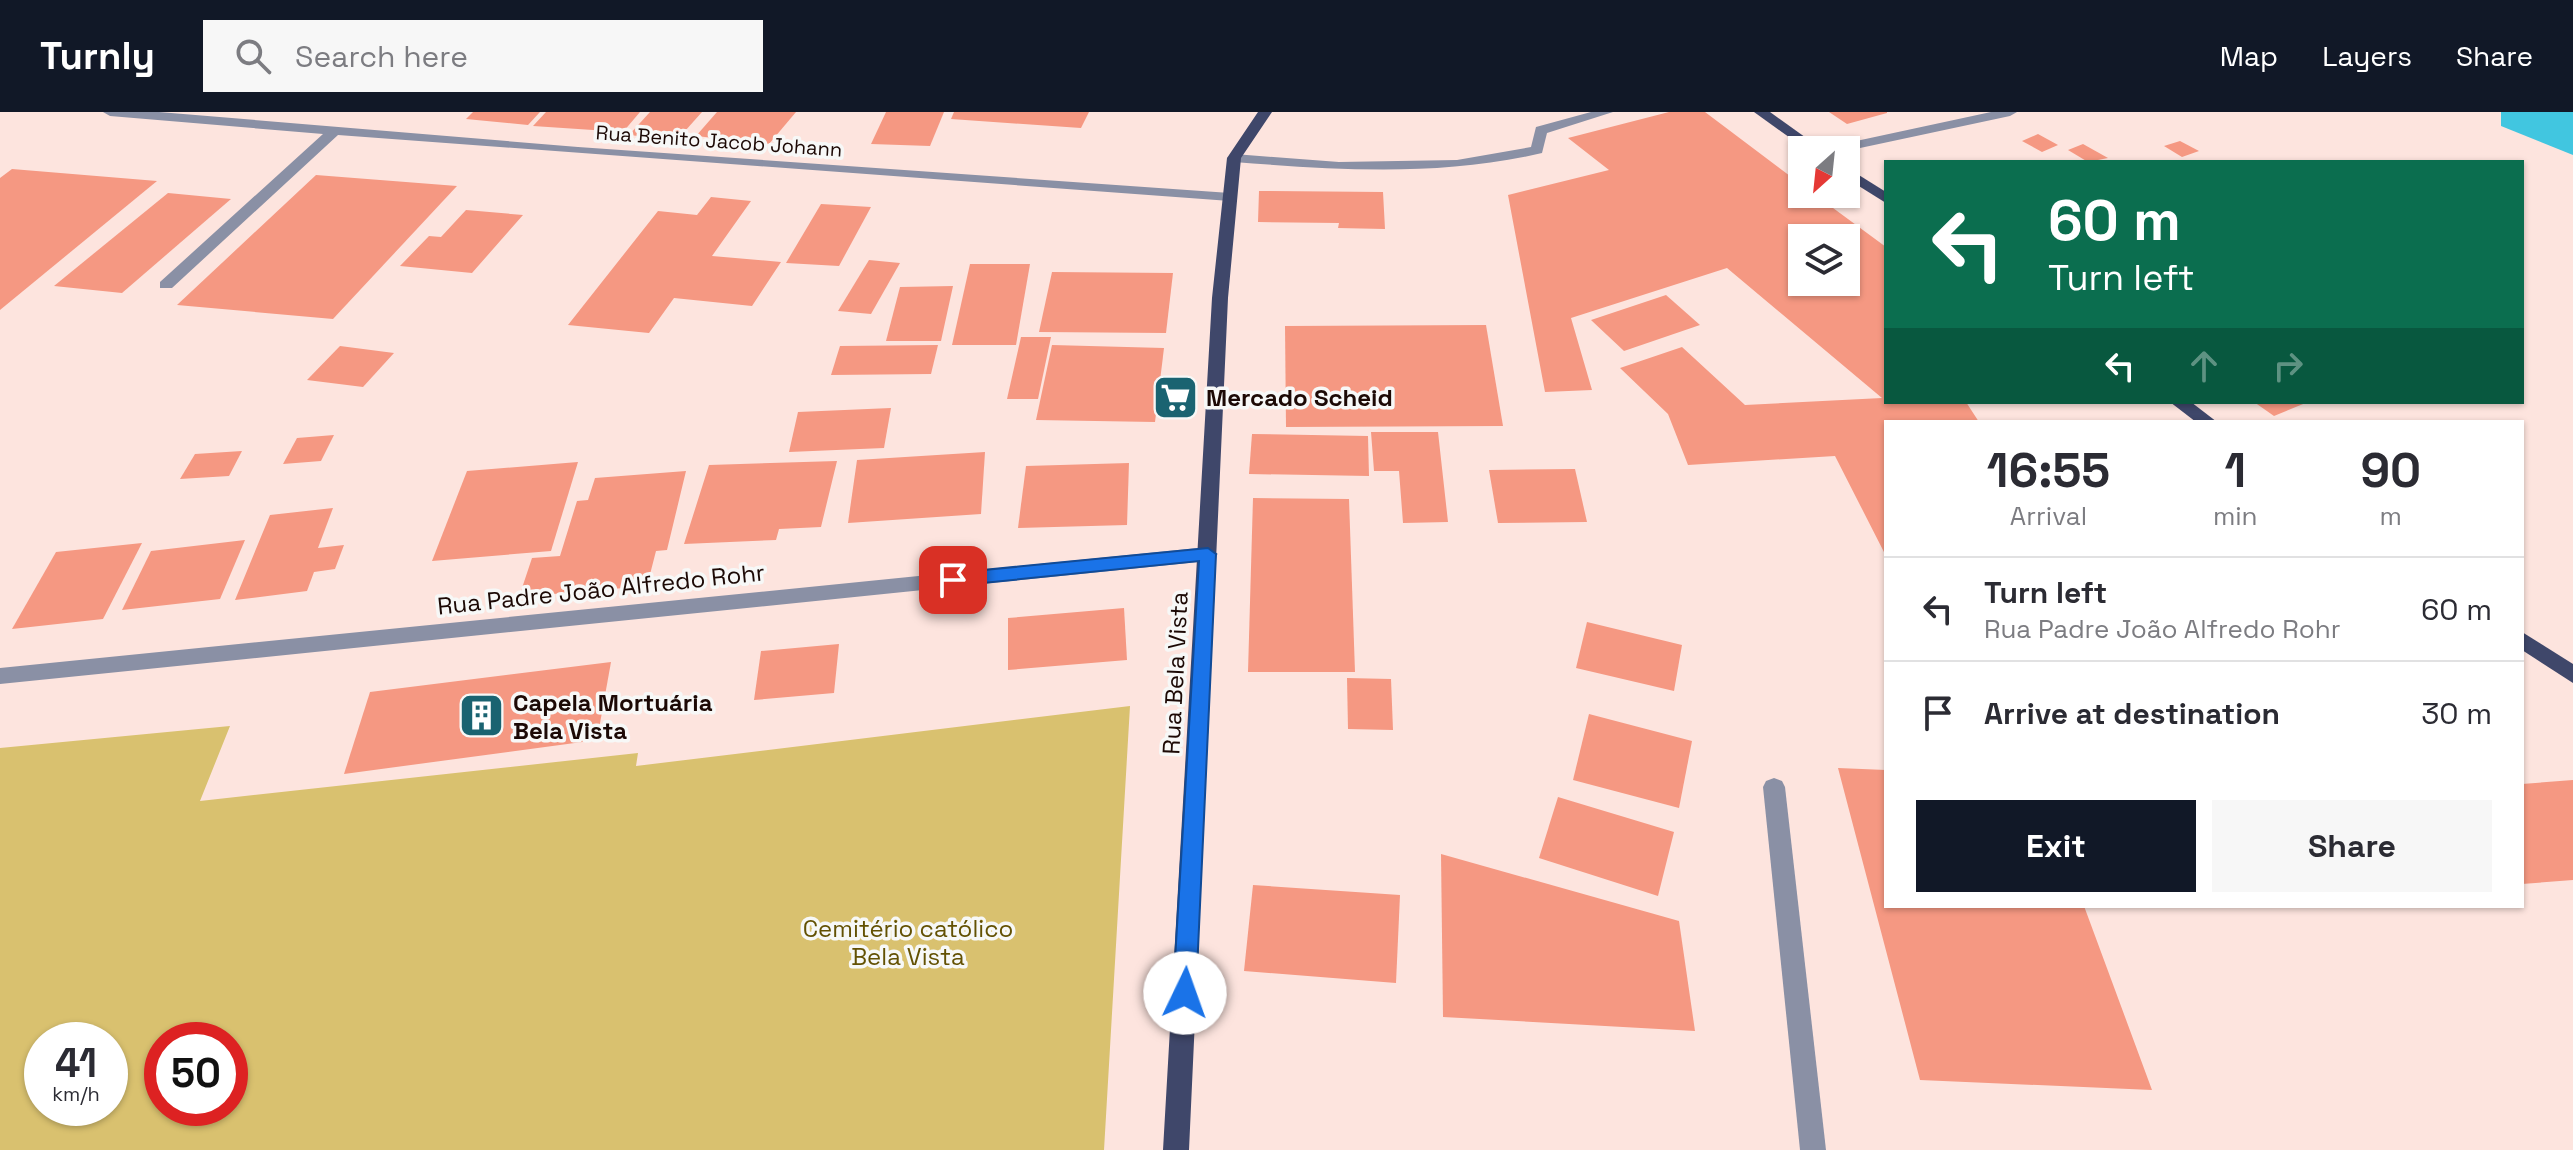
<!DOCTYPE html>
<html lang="en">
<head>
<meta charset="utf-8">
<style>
  body { margin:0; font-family:"Space Grotesk",sans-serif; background:#f7f7f7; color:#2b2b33; height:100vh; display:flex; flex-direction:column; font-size:30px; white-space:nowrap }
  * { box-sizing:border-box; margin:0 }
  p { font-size:26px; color:#7c7c81 }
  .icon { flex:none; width:44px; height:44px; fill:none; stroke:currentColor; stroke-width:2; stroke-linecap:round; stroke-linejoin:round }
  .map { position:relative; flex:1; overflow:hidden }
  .sheet { position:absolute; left:1884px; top:308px; width:640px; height:488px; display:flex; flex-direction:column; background:#fff; border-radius:0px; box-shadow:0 2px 6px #0004 }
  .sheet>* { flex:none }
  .banner { position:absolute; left:1884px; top:48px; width:640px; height:244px; border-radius:0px; box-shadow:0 2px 6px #0004; background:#0b6e4f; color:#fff; overflow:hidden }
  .needle { width:52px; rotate:207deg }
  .buttons { position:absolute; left:1788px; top:24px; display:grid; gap:16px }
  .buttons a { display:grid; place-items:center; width:72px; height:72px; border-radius:0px; background:#fff; box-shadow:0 2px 6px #0004; font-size:40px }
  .speed { position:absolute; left:24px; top:910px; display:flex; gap:16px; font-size:40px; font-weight:700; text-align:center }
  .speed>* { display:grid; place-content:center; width:104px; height:104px; border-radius:50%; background:#fff; box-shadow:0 2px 6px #0004; line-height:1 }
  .speed small { font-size:20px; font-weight:400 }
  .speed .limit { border:12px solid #d22; background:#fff; color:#111 }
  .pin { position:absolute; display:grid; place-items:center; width:68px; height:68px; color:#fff; margin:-34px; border-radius:16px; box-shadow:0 4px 12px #0006 }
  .me { position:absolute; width:88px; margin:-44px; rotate:3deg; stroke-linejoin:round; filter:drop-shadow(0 0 6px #0008) }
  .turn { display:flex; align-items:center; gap:28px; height:168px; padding:0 32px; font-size:36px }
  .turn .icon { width:104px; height:104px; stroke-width:2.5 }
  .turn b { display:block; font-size:56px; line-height:68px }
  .lanes { display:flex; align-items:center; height:76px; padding:0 32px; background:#0003; justify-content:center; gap:40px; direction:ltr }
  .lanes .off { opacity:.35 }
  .eta { display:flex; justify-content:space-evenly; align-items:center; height:136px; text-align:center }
  .eta b { font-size:48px; font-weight:700; line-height:56px }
  .cta { display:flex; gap:16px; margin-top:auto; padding:16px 32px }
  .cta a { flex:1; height:92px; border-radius:0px; background:#111827; color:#fff; font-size:32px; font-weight:700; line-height:92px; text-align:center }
  .cta a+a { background:#f7f7f7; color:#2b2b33 }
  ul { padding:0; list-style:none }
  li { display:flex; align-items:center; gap:24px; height:104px; padding:0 32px; border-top:2px solid #e1e1e2 }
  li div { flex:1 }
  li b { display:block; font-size:30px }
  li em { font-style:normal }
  header { display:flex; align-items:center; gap:48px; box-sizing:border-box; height:112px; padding:0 40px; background:#111827; color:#fff }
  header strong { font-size:38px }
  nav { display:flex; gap:44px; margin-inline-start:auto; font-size:28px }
  .search { width:560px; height:72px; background:#f7f7f7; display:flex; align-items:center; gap:20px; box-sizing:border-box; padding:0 28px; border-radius:0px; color:#7c7c81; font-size:30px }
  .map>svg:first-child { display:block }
  .green { fill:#d9c16f; fill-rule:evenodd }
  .water { fill:#41c6e0 }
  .building { fill:#f59882; fill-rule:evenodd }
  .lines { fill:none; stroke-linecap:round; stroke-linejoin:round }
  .minor { fill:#8a90a5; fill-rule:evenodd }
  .major { fill:#3f476a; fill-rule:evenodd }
  .route { fill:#1a73e8; stroke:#114b97; stroke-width:2 }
  .labels { text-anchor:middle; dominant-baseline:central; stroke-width:7; stroke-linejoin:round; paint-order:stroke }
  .far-street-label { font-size:20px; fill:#1c0905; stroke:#f7f8f7 }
  .poi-label { font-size:24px; font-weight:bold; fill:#1c0905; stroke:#f7f8f7; text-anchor:start }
  .street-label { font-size:24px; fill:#1c0905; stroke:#f7f8f7 }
  .park-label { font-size:24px; fill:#635103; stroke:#f7f8f7 }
</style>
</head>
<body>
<header>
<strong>Turnly</strong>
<div class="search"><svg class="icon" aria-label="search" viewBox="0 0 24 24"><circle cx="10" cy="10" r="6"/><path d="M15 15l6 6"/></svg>Search here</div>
<nav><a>Map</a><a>Layers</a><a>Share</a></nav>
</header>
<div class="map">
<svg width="2573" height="1038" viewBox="0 0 2573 1038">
  <rect width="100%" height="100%" fill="#fde4de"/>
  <path class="green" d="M1130,594L1104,1038H0V636L230,614L200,689L638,641L636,654ZM42,928H110V996H42ZM162,928H230V996H162Z"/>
  <polygon class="water" points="2501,0 2573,0 2573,43 2501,14"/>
  <g class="building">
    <polygon points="473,0 540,0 528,13 466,7"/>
    <polygon points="546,0 640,0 623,20 533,14"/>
    <polygon points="650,0 702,0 677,28 629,23"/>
    <polygon points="717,0 796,0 769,32 696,24"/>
    <polygon points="886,0 944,0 930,34 871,32"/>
    <polygon points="954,0 1089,0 1081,16 951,7"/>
    <path d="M1669,0H1705L1802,73V82H1814L1886,135V290H1966L1979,310H1886V444L1835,344L1688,353L1668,302L1620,256L1682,235L1745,293L1882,286L1727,156L1571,206L1592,278L1545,280L1508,83L1609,58L1568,26ZM1802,126H1846V170H1802Z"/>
    <polygon points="1829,0 1887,0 1887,1 1847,12"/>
    <polygon points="2038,22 2058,33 2042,40 2022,29"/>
    <polygon points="2180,29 2199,39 2182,45 2164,34"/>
    <polygon points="2083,32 2108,46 2088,50 2068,38"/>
    <polygon points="12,57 157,69 0,198 0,66"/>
    <polygon points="316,63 457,74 333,207 177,193"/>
    <polygon points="1259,79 1383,80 1385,117 1338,116 1339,111 1258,110"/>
    <polygon points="168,81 231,87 122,181 54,174"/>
    <polygon points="711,85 751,89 712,144 781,150 752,194 674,186 649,221 568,213 658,99 697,103"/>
    <polygon points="821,92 871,95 839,154 786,151"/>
    <polygon points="466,98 523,103 472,161 400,154 429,124 441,125"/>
    <polygon points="869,148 900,151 871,202 838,199"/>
    <polygon points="970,152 1030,152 1016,233 952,233"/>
    <polygon points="1052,160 1173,161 1166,221 1039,220"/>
    <polygon points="953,174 941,229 886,229 900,175"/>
    <polygon points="1666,183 1700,213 1624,239 1591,208"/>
    <polygon points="1486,213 1503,314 1286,315 1285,214"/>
    <polygon points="1021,225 1051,225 1038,287 1007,287"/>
    <polygon points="938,233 931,262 831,263 840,234"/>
    <polygon points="1052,233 1164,236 1155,310 1036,308"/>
    <polygon points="340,234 394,241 363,275 307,268"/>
    <polygon points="2254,290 2308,290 2274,304"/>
    <polygon points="891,296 884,336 789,340 798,300"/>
    <polygon points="1371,320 1438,320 1448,410 1403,411 1399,359 1374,359"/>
    <polygon points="1252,322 1368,324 1369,364 1249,362"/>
    <polygon points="334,323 321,349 283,352 297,326"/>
    <polygon points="242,339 229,364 180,367 195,342"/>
    <polygon points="985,340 981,402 848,411 857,348"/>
    <polygon points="837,349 821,415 779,417 776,428 684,432 709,353"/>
    <polygon points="578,350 551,439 432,449 467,359"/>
    <polygon points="1129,351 1127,413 1018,416 1026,354"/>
    <polygon points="1575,357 1587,410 1498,411 1489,358"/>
    <polygon points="686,359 667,438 656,439 647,474 519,485 532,446 560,444 577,389 588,388 595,366"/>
    <polygon points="1253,386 1349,387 1355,560 1248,560"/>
    <polygon points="333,396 318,436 344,433 335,457 314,460 307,479 235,488 270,403"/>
    <polygon points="245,428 220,487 122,498 151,439"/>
    <polygon points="142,431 103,507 12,517 56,440"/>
    <polygon points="1124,496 1127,548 1008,558 1008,506"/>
    <polygon points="1587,510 1682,533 1674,579 1576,556"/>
    <polygon points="839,532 834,581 754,588 761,539"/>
    <polygon points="611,550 597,628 344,662 370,580"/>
    <polygon points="1347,566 1391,567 1393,618 1348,617"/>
    <polygon points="1589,602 1692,629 1679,696 1573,668"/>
    <polygon points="1838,656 1886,658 1886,794 2084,794 2152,978 1920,968"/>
    <polygon points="2573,668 2573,768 2522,772 2522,672"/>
    <polygon points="1558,685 1674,720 1658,784 1539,746"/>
    <polygon points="1441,742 1679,809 1695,919 1443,905"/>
    <polygon points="1253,773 1400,783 1396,871 1244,859"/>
  </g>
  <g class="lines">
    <g class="minor">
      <polygon points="103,0 159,0 578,35 1230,81 1237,85 1230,89 338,23 172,176 160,176 160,170 323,22 110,4"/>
      <path d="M1591,0H1613L1547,21L1542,41C1440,65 1337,58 1234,50L1227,46L1234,42L1339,50L1457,48L1531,35L1536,15Z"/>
      <polygon points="1991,0 2017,0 2010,4 1846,39 1826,38 1833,34"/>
      <polygon points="1208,435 1218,442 1208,449 0,572 0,556"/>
      <polygon points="1774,666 1782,669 1785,675 1826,1038 1800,1038 1763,675 1766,669"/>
    </g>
    <g class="major">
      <polygon points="1258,0 1272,0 1241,46 1228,186 1189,1038 1163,1038 1212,186 1227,46"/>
      <polygon points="1754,0 1770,0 1823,38 1807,38"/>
      <polygon points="1846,55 1886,80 1886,91 1846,66"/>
      <polygon points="2170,290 2191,290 2217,310 2196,310"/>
      <polygon points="2522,520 2573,552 2573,571 2522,538"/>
    </g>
  </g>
  <polygon class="route" points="1208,436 1216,442 1196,881 1192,888 1185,891 1177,888 1173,881 1199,449 953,474 945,468 953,461"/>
  <defs>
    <symbol id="supermarket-square" viewBox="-11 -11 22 22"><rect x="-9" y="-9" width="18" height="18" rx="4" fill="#1a6371" stroke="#f7f8f7"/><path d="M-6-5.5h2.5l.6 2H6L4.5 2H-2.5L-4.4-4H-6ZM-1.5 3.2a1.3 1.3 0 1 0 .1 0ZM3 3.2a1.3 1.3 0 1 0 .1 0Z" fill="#fff"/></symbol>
    <symbol id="building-square" viewBox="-11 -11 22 22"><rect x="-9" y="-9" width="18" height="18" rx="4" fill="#1a6371" stroke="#f7f8f7"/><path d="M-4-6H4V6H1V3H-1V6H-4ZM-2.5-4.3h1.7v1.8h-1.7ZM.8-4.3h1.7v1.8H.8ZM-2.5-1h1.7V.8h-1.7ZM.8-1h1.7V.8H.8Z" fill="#fff"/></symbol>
  </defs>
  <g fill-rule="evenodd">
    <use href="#supermarket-square" x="1150" y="260" width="51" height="51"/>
    <use href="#building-square" x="456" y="578" width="51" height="51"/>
  </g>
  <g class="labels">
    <g class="far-street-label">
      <text transform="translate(719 29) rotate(4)">Rua Benito Jacob Johann</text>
    </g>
    <g class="poi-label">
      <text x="1206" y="285">Mercado Scheid</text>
      <text x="513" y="590">Capela Mortuária<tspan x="513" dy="28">Bela Vista</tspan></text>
    </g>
    <g class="street-label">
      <text transform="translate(601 477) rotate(-6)">Rua Padre João Alfredo Rohr</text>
      <text transform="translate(1175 561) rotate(-87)">Rua Bela Vista</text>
    </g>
    <g class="park-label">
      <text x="908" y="816">Cemitério católico<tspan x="908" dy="28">Bela Vista</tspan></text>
    </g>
  </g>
</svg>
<div class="buttons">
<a><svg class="needle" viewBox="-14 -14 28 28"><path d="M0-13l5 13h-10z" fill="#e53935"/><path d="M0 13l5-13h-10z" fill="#7c7c81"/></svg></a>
<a><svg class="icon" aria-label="layers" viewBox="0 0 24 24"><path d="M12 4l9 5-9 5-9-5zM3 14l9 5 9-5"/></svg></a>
</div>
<div class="speed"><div>41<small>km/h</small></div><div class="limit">50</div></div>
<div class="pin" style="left:953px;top:468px;background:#d93025"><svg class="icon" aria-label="arrive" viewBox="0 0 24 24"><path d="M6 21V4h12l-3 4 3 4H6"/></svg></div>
<svg class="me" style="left:1185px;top:881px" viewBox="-20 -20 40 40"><circle r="19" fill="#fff"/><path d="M0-13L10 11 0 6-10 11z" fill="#1a73e8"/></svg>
<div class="banner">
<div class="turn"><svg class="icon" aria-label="left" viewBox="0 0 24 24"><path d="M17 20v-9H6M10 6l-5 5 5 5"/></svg><div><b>60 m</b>Turn left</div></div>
<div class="lanes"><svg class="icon" aria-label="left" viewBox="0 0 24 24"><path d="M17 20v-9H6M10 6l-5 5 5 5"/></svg><svg class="icon off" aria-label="ahead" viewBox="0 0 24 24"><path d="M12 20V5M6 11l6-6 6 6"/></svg><svg class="icon off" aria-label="right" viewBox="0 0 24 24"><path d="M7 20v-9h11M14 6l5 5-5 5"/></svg></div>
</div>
<section class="sheet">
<div class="eta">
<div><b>16:55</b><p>Arrival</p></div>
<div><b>1</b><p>min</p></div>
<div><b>90</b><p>m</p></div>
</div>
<ul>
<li><svg class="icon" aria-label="left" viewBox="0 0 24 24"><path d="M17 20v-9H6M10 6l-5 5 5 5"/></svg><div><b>Turn left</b><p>Rua Padre João Alfredo Rohr</p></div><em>60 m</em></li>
<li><svg class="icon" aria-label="arrive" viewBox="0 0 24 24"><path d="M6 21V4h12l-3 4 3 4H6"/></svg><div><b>Arrive at destination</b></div><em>30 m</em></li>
</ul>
<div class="cta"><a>Exit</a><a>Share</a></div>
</section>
</div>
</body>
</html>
